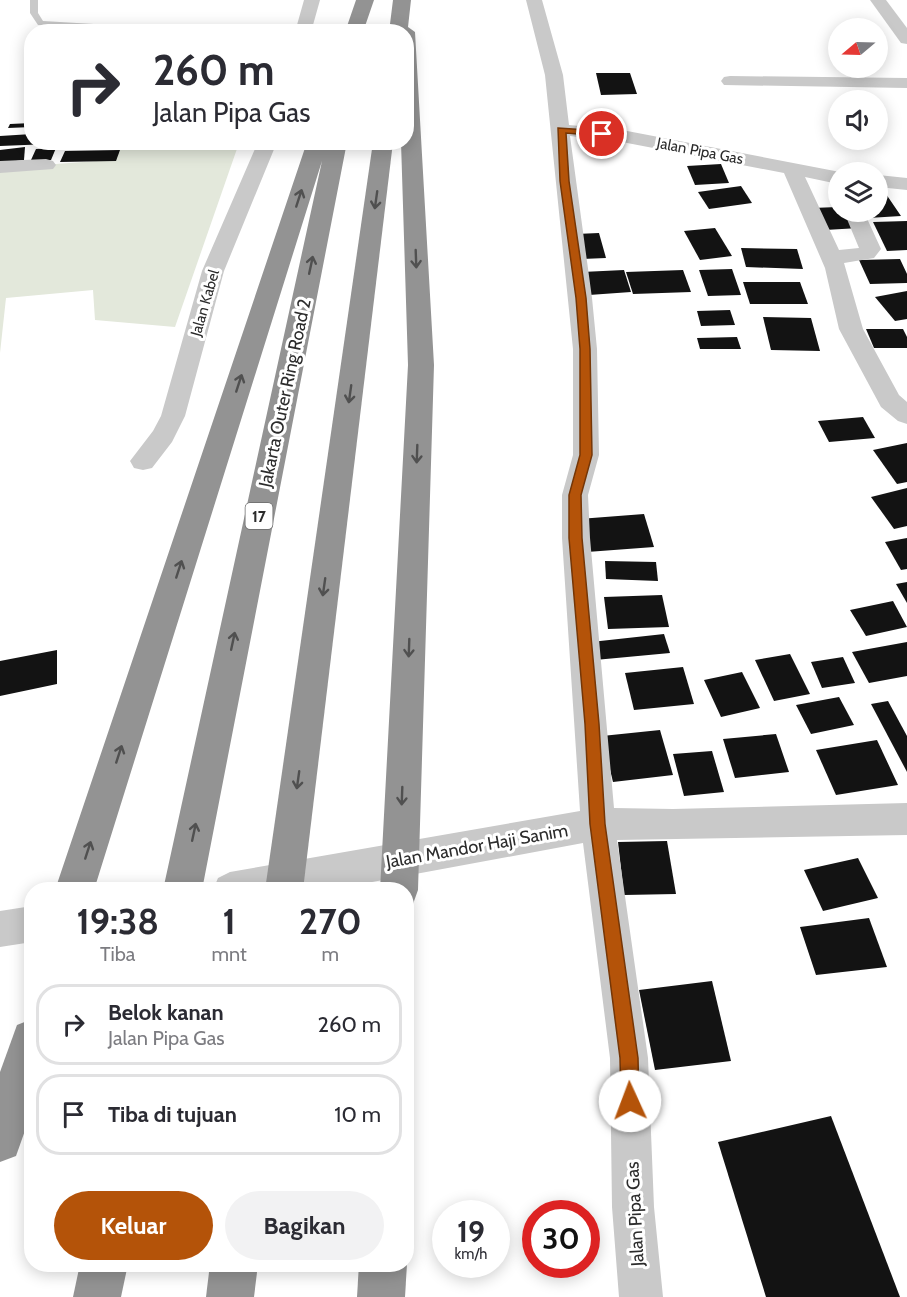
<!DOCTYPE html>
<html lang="id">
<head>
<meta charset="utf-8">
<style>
  body { margin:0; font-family:Cabin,sans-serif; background:#f2f2f3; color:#2b2b33; height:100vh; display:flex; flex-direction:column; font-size:22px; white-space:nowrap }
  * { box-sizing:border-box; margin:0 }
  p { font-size:20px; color:#7c7c81 }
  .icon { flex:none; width:33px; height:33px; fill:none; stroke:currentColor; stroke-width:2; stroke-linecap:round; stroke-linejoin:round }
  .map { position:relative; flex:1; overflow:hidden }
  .side { position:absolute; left:24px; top:882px; width:390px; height:390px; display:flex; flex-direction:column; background:#fff; border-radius:24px; box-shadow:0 3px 15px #0003 }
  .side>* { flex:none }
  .hud { position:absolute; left:24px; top:24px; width:390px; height:126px; border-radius:24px; box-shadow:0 3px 15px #0003; background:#fff; color:#2b2b33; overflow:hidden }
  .needle { width:39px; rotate:251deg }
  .buttons { position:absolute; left:828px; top:18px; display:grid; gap:12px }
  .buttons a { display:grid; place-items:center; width:60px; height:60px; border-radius:50%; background:#fff; box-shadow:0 3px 15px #0003; font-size:30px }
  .speed { position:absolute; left:432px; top:1200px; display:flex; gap:12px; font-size:30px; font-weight:700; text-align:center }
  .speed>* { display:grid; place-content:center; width:78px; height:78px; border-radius:50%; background:#fff; box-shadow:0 3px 15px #0003; line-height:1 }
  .speed small { font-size:15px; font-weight:400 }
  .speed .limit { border:9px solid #d22; background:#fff; color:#111 }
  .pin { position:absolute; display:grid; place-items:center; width:51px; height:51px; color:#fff; margin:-26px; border:3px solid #fff; border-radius:50%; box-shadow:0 2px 6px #0007 }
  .me { position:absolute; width:66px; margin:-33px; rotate:358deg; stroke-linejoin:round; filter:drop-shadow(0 0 4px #0008) }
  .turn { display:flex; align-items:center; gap:21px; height:126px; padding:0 30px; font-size:27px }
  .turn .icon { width:78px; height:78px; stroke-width:2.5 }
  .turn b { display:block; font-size:42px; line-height:51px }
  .eta { display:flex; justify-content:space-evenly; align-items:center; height:102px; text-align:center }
  .eta b { font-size:36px; font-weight:800; line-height:42px }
  .primary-button { display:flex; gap:12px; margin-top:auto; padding:12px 30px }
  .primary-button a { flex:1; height:69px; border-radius:36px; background:#b45309; color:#fff; font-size:24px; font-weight:800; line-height:69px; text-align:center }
  .primary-button a+a { background:#f2f2f3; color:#2b2b33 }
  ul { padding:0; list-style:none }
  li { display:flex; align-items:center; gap:18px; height:81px; margin:0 12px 9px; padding:0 18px; border:3px solid #e1e1e2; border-radius:24px }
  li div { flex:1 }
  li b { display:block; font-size:22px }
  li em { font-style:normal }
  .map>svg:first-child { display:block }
  .green { fill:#e3e8db }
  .building { fill:#131313 }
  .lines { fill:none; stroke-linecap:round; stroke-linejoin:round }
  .lane { fill:#c9c9c9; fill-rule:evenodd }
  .street { fill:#c9c9c9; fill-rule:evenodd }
  .highway { fill:#939393; fill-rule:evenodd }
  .oneway { stroke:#505050 }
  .route { fill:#b45309; stroke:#753606; stroke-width:1.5 }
  .labels { text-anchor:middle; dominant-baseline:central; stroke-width:6; stroke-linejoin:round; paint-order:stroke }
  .far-street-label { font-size:15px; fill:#2c2c2c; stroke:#fff }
  .shield { fill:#fff; stroke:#6b6b6b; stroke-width:1.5 }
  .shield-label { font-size:16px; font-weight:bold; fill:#2c2c2c }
  .street-label { font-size:18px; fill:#2c2c2c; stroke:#fff }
</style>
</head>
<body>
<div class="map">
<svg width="907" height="1297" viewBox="0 0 907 1297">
  <rect width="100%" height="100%" fill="#fff"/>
  <polygon class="green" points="116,143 239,143 175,327 95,320 93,290 6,298 0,353 0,168 111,160"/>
  <g class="building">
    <polygon points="596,73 630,73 637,94 601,95"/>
    <polygon points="32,123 32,127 8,128 10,124"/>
    <polygon points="32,134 32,142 50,142 50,144 0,146 0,136"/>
    <polygon points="25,147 24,160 0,163 0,150"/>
    <polygon points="56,148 51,160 31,160 36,149"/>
    <polygon points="120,150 116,161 60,162 65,151"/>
    <polygon points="721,164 729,183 695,185 687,166"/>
    <polygon points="741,186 752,203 709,209 698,192"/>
    <polygon points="886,194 901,216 868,218 864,212 878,212 878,195"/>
    <polygon points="838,207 838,212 849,212 859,228 825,230 812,208"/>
    <polygon points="907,221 907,250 887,251 873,222"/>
    <polygon points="715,228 732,256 700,260 684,231"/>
    <polygon points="599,233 606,258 582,259 576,234"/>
    <polygon points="741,248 797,249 803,269 746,267"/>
    <polygon points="900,259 907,274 907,283 870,284 859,260"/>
    <polygon points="732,269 741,295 708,296 699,270"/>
    <polygon points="624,270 631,292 589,295 582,272"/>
    <polygon points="683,270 691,292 633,294 626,272"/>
    <polygon points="743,282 800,282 808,304 750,304"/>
    <polygon points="907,291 907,319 895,321 875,297"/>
    <polygon points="730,310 735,325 701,326 697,311"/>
    <polygon points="763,317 811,318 820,351 771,350"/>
    <polygon points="866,329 903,329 907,337 907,348 874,348"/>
    <polygon points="737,337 741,349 700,349 697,338"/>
    <polygon points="863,417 875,438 829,442 818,421"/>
    <polygon points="907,443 907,482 897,484 873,450"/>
    <polygon points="907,488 907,526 894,529 871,497"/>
    <polygon points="644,514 654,547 587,552 579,519"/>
    <polygon points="907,538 907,569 901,570 885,542"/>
    <polygon points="605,561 656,562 658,581 606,579"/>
    <polygon points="907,582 907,603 896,584"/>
    <polygon points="662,595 669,627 608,629 604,597"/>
    <polygon points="893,601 907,627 866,636 850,610"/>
    <polygon points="664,634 670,653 595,660 591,642"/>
    <polygon points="907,642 907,676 869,683 852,652"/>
    <polygon points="57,650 57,684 0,696 0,661"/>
    <polygon points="790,654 810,694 774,701 755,660"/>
    <polygon points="843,657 855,683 822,688 811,662"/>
    <polygon points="683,667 694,704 634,710 625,673"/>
    <polygon points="742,672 760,708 721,717 704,680"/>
    <polygon points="839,697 854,725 811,734 796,705"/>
    <polygon points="888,701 907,736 907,772 871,704"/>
    <polygon points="660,730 673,775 613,782 602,736"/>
    <polygon points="776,734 789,772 735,778 723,739"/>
    <polygon points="877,740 898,785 836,795 816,750"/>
    <polygon points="712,751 724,792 684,796 673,754"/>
    <polygon points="667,841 676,894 624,895 618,842"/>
    <polygon points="858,858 878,898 823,911 804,870"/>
    <polygon points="869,918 887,967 816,975 800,927"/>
    <polygon points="712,981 731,1061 655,1070 639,990"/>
    <polygon points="831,1116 900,1297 766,1297 718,1142"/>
  </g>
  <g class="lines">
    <polygon class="lane" points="30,0 38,0 38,13 43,21 94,24 100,28 99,32 91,32 92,28 38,25 30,13"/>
    <g class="street">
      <polygon points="304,0 320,0 311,32 295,32"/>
      <polygon points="526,0 542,0 563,75 569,125 622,130 840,172 838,184 805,177 839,250 859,248 844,212 864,212 881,249 874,258 844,263 863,329 899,395 907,402 907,424 898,421 881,407 839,329 825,268 784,173 622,142 570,136 592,298 597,349 599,455 588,495 590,538 614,808 673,809 907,803 907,835 617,840 648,1058 654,1207 663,1297 619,1297 612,1207 610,1058 583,843 329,890 213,890 218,878 230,872 580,811 562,538 562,495 573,455 573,349 545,75"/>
      <polygon points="870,0 886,0 907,28 907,44 901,43"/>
      <polygon points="730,76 907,78 907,88 724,85 721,81 724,77"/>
      <polygon points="258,142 277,142 224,271 185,416 172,442 152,468 143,470 134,468 130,461 153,431 161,416 202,271"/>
      <polygon points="46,159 53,161 56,165 53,169 0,173 0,161"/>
      <polygon points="878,175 907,178 907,190 878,187"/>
      <polygon points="32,906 32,942 0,947 0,911"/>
    </g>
    <g class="highway">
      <polygon points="356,0 374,0 363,32 345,32"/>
      <polygon points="393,0 411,0 408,27 415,32 434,365 418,890 413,904 406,906 406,890 380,890 408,365 401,142 406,142 406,32 389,32"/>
      <polygon points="307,142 347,142 202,890 163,890 322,161 94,890 55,890"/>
      <polygon points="373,142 393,142 303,890 265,890"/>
      <polygon points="32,1019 32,1111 16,1156 0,1162 0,1072 17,1025"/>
      <polygon points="406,1263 407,1264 405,1297 357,1297 359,1264"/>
      <polygon points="80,1264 128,1264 121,1297 73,1297"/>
      <polygon points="210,1264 258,1264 254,1297 206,1297"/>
    </g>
  </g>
  <defs><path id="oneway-shaft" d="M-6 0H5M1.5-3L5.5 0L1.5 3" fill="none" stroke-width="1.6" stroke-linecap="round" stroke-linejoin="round" transform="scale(1.5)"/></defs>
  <g class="oneway">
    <use href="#oneway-shaft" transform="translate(299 198) rotate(-72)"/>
    <use href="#oneway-shaft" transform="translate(376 200) rotate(98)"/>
    <use href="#oneway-shaft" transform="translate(416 259) rotate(88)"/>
    <use href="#oneway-shaft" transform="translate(311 265) rotate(-78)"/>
    <use href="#oneway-shaft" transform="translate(239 383) rotate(-72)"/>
    <use href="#oneway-shaft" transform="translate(350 394) rotate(98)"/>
    <use href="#oneway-shaft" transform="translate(417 454) rotate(92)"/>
    <use href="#oneway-shaft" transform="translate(179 569) rotate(-72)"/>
    <use href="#oneway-shaft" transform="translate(324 587) rotate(98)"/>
    <use href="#oneway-shaft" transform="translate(233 641) rotate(-78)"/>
    <use href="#oneway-shaft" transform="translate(409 648) rotate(92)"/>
    <use href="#oneway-shaft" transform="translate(119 754) rotate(-72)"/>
    <use href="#oneway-shaft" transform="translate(298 780) rotate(98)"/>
    <use href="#oneway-shaft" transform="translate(402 796) rotate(92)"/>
    <use href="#oneway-shaft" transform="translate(194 832) rotate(-78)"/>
    <use href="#oneway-shaft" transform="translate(88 850) rotate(-72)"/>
  </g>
  <polygon class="route" points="558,128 602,131 606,134 602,136 566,133 569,181 586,298 590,349 592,455 581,495 582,538 599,724 605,824 638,1058 639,1101 637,1107 630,1110 624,1107 621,1101 620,1058 590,824 585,724 569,538 569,495 580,455 580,349 576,298 560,181"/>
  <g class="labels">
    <g class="far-street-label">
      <text transform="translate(700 151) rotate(11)">Jalan Pipa Gas</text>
      <text transform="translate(205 303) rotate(-74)">Jalan Kabel</text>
    </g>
    <rect class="shield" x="245.5" y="503" width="27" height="26" rx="4.5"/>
    <g class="shield-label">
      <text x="259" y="516">17</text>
    </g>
    <g class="street-label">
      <text transform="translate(285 393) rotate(-78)">Jakarta Outer Ring Road 2</text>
      <text transform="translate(477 846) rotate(-10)">Jalan Mandor Haji Sanim</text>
      <text transform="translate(635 1214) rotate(-93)">Jalan Pipa Gas</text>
    </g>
  </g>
</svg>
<div class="buttons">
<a><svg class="needle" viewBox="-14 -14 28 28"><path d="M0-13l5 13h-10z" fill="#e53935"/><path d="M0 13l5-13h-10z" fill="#7c7c81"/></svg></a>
<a><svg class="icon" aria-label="sound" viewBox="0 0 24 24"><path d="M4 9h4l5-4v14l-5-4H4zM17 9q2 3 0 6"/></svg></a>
<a><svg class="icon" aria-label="layers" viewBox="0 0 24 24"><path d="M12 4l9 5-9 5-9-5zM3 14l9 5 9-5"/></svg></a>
</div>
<div class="speed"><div>19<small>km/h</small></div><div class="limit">30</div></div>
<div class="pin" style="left:602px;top:134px;background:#d93025"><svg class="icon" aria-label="arrive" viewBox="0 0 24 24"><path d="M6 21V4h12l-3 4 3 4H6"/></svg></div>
<svg class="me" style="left:630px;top:1101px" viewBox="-20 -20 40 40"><circle r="19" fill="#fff"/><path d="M0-13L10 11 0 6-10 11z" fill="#b45309"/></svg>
<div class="hud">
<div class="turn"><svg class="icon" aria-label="right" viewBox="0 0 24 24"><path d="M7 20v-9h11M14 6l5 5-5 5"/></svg><div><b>260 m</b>Jalan Pipa Gas</div></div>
</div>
<section class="side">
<div class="eta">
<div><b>19:38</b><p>Tiba</p></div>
<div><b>1</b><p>mnt</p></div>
<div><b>270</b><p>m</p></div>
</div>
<ul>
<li><svg class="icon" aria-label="right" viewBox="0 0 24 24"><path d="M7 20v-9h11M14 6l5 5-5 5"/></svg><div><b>Belok kanan</b><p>Jalan Pipa Gas</p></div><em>260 m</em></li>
<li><svg class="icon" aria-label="arrive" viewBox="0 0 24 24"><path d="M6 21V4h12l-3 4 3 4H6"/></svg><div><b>Tiba di tujuan</b></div><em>10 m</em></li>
</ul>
<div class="primary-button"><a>Keluar</a><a>Bagikan</a></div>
</section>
</div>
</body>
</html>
